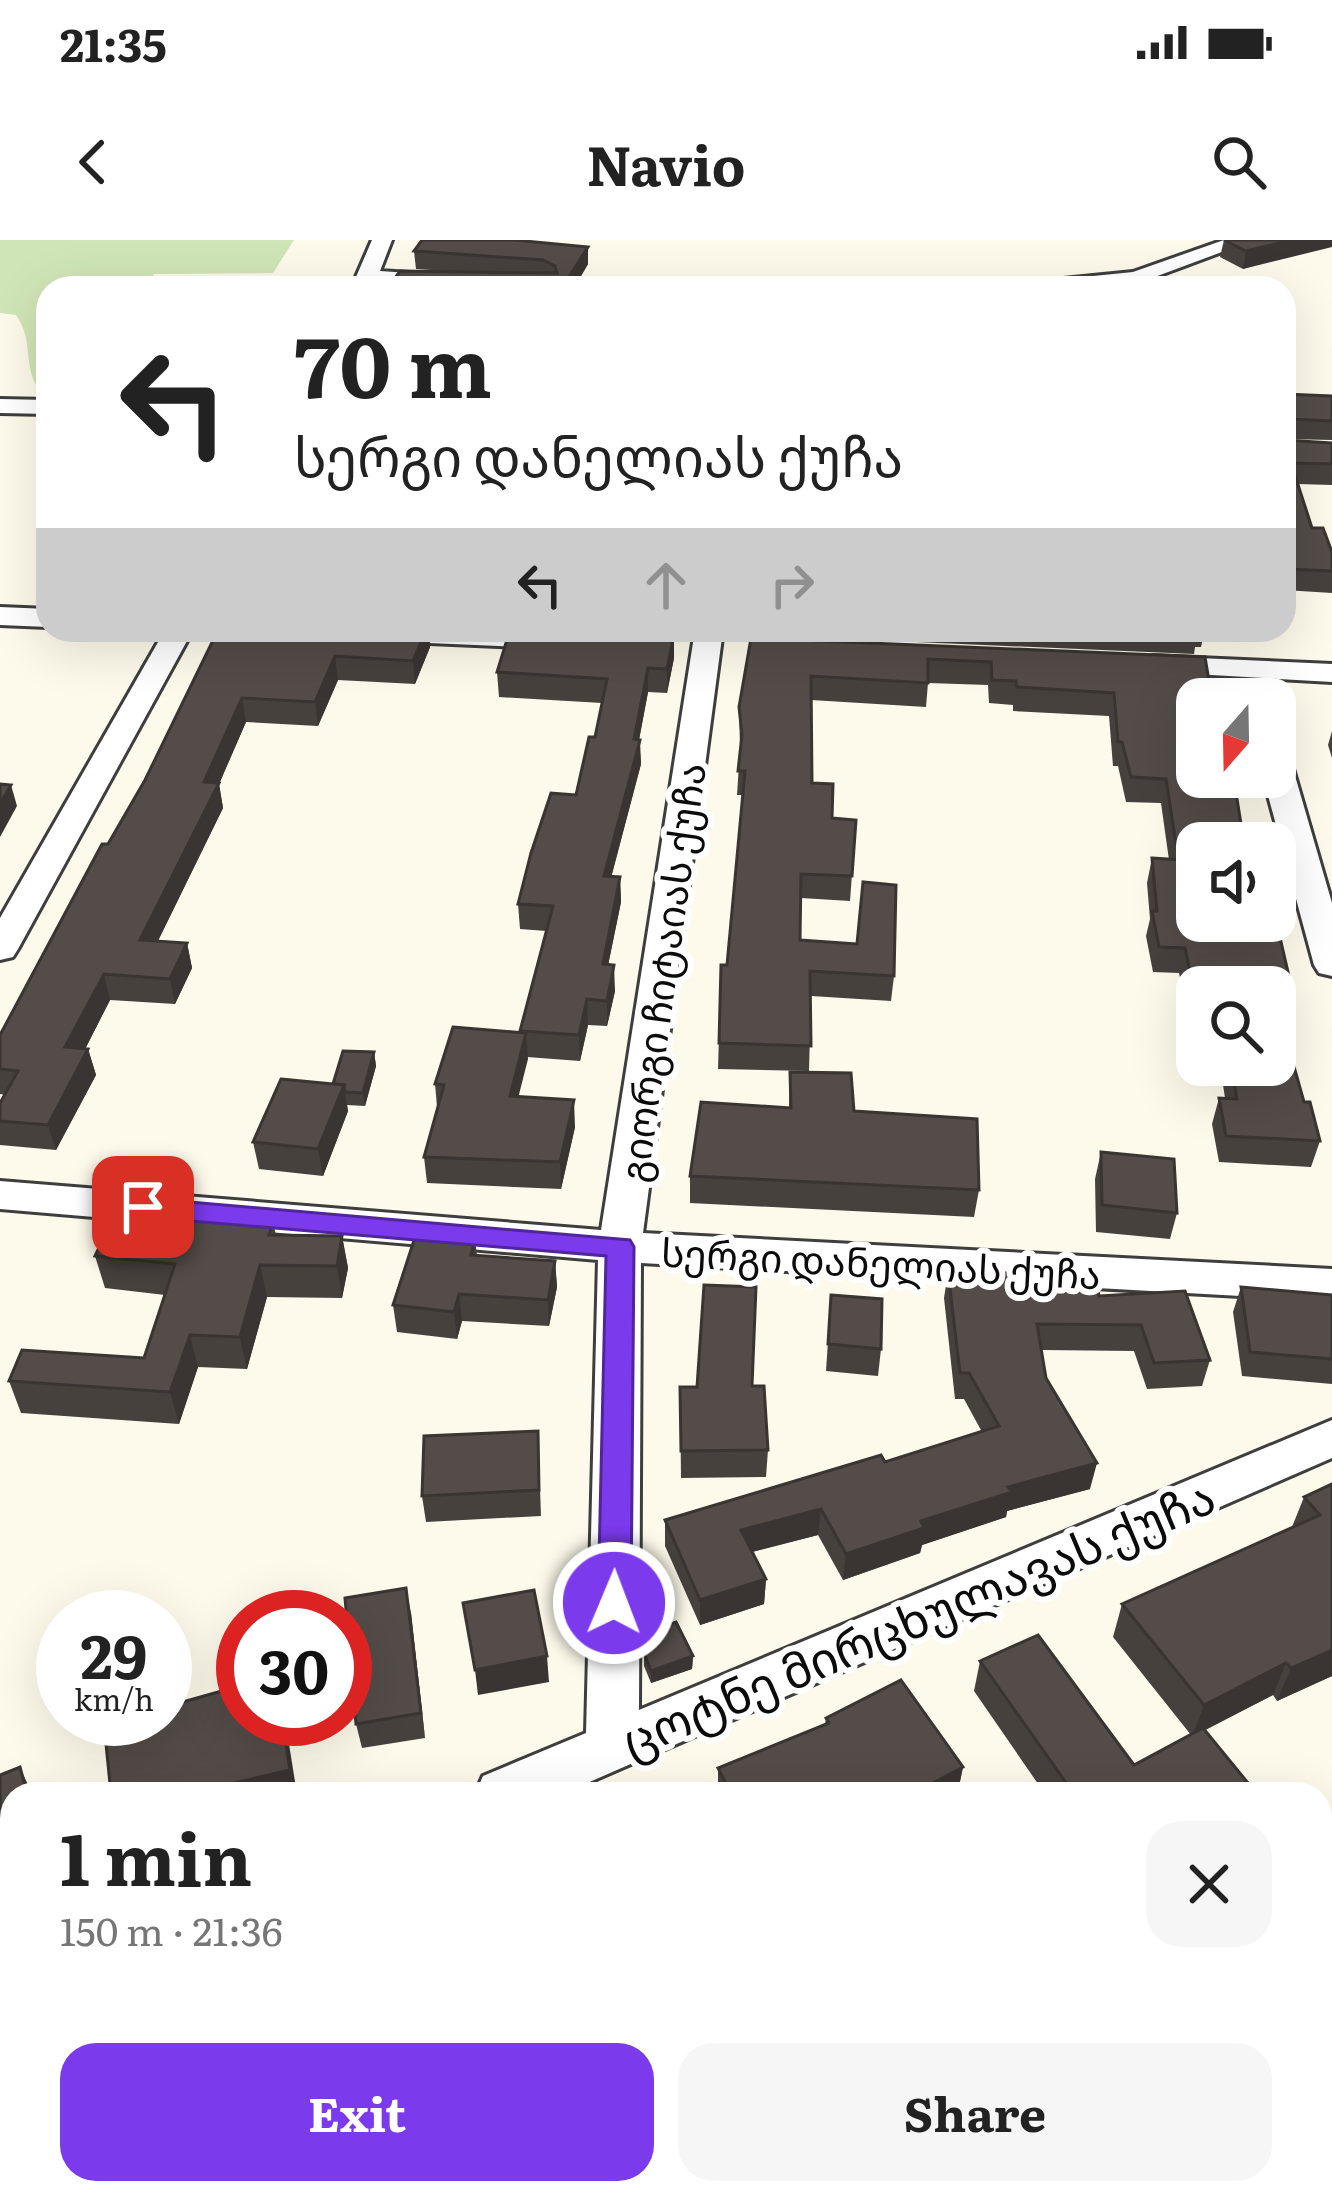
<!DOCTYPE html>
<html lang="en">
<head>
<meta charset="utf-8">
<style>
  body { margin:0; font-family:Literata,"Noto Sans Georgian",serif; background:#f6f6f6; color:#222; height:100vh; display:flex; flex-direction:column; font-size:45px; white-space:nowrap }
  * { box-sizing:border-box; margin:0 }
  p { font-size:39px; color:#767676 }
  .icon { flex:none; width:66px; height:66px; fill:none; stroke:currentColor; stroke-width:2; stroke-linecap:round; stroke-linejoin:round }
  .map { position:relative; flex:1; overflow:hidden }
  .panel { position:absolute; left:0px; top:1542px; width:1332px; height:423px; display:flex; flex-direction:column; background:#fff; border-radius:36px 36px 0 0; box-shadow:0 12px 48px #0002 }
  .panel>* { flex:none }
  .banner { position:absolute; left:36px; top:36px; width:1260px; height:366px; border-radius:36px; box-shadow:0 12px 48px #0002; background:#fff; color:#222; overflow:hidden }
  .needle { width:78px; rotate:200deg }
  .buttons { position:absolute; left:1176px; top:438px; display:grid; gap:24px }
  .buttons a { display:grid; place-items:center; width:120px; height:120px; border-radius:24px; background:#fff; box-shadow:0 12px 48px #0002; font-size:60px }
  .speed { position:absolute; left:36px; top:1350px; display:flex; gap:24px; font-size:60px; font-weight:700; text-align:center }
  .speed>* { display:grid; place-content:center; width:156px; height:156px; border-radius:50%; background:#fff; box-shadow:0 12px 48px #0002; line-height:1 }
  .speed small { font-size:30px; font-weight:400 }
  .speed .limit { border:18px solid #d22; background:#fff; color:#111 }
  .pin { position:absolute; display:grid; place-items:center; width:102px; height:102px; color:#fff; margin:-51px; border-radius:24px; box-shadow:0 6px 18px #0006 }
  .me { position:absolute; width:132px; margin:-66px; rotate:1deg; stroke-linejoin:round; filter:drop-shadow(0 0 9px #0008) }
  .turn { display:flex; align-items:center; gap:42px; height:252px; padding:0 60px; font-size:54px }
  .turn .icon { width:156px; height:156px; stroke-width:2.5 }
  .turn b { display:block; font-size:84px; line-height:102px }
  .lanes { display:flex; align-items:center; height:114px; padding:0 60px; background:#0003; justify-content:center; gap:60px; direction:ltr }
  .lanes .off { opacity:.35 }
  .round { display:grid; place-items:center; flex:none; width:126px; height:126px; border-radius:36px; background:#f6f6f6 }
  .overview { display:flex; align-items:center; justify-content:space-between; height:204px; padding:0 60px }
  h1 { font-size:72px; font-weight:700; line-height:90px }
  .primary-button { display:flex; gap:24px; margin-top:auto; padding:24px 60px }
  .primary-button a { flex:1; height:138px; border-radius:36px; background:#7c3aed; color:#fff; font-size:48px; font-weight:700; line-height:138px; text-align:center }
  .primary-button a+a { background:#f6f6f6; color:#222 }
  .status { display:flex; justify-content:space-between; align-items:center; height:84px; padding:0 60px; background:#fff; direction:ltr }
  .status svg { height:33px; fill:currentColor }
  header { display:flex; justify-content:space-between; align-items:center; height:156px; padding:0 60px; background:#fff; font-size:54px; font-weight:700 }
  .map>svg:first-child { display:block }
  .green { fill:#d0e5b7 }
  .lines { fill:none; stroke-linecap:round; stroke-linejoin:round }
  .minor-casing { stroke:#3e3e3e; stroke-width:6 }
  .minor { fill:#fff; fill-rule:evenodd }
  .wall { fill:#47413e }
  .shaded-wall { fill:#3a3532 }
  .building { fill:#534c48; stroke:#3a3532; stroke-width:3 }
  .route { fill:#7c3aed; stroke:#51269a; stroke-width:3 }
  .labels { text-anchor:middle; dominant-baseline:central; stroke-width:12; stroke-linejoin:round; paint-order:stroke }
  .street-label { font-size:39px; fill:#0b0b0b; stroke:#fff }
  .near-street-label { font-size:48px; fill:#0b0b0b; stroke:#fff }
</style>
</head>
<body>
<div class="status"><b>21:35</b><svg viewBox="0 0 49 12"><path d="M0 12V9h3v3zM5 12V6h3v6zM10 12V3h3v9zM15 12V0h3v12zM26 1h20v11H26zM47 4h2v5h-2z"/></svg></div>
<header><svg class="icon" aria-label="back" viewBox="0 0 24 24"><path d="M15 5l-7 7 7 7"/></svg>Navio<svg class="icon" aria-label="search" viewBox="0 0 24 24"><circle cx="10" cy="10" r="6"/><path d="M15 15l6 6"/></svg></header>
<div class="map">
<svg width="1332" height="1963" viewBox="0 0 1332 1963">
  <rect width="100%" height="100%" fill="#fefaeb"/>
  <path class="green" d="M0,0H294L273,33L154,34L145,48H48V160C18,132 37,105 16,75L0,73Z"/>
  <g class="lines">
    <defs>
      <g id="minor">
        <polygon points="372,0 392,0 380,31 543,42 554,48 441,48 360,41 356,37"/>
        <polygon points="1224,0 1254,0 1136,44 1022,48 1033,42 1133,32"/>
        <polygon points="0,159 48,160 48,174 0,173"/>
        <polygon points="0,367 48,369 48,387 0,385"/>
        <polygon points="165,390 193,390 18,709 13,717 0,720 0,678"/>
        <polygon points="323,390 535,390 564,391 579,400 564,409 337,399"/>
        <polygon points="695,390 723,390 643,993 1332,1029 1332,1061 641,1023 639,1470 1332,1180 1332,1218 562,1554 475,1554 483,1536 586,1493 598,1020 0,969 0,941 601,990"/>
        <polygon points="1153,416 1332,424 1332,442 1142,431 1138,425"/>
        <polygon points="1275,512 1291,522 1332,663 1332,736 1319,733 1314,725 1263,537 1275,537"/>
        <polygon points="12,1735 12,1795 0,1800 0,1740"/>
      </g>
    </defs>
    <use href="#minor" class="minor-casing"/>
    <use href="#minor" class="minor"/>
  </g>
  <g class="wall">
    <polygon points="422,0 588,24 574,48 388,48 462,32 416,29 414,11"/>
    <polygon points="1224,0 1332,0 1243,29 1220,17"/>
    <polygon points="1284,154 1332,156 1332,200 1285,199 1285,200 1332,203 1332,245 1298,244 1312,288 1332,312 1332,353 1284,350"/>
    <polygon points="218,390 429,390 430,407 415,444 338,440 318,486 246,482 219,544 223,568 158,701 187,703 192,728 175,764 110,760 85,809 88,809 96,835 56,910 0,905 0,863 5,855 0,854 0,795 145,540"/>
    <polygon points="755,390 1205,390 1201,407 1195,407 1194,414 755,395"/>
    <polygon points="674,394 674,418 667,453 648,452 639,500 641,524 611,637 620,637 621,662 608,725 615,751 607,786 588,785 580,821 527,817 518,856 575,887 561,949 427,943 424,917 437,867 435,844 520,792 546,691 520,689 518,664 576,555 595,497 602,463 499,457 497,432"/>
    <polygon points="751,398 1205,417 1197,603 1197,681 1291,745 1284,770 1278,770 1304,862 1320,901 1311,927 1219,922 1212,884 1219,858 1225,858 1220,825 1275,825 1275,747 1197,747 1197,766 1186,766 1179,733 1153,732 1146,696 1150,679 1147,643 1152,618 1169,620 1161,563 1126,562 1118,526 1113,526 1109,476 1013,471 1013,465 989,463 988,445 928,443 926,467 811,460 812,543 832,578 856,580 850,661 801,658 800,700 894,736 891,761 811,756 809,831 718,829 721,725 727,725 743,555 737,555 740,509 739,467"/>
    <polygon points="1332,491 1332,518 1328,505"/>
    <polygon points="374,812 376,826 365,866 347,865 348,871 323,936 259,929 253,902"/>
    <polygon points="790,832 979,950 974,977 690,963 690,936 789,868"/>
    <polygon points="1101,912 1177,973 1170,999 1096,992 1095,939"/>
    <polygon points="273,982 276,995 342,996 348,1028 342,1058 267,1057 247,1129 198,1127 179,1184 21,1173 9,1141 144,1118 165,1055 105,1048 95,1016"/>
    <polygon points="475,1000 477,1015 555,1021 557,1047 549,1086 462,1081 457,1099 397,1092 393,1065"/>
    <polygon points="948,1032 1009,1039 1099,1056 1210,1120 1202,1146 1147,1149 1134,1111 1041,1110 1046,1138 1090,1249 1007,1271 1006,1277 922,1305 920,1313 843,1340 818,1295 752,1312 766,1339 764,1364 700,1385 665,1306 665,1280 885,1222 982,1192 964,1159 955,1159 944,1058"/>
    <polygon points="1241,1047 1332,1055 1332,1144 1242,1136 1233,1072"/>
    <polygon points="831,1055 881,1109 878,1136 826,1131"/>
    <polygon points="752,1146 768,1210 766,1237 681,1238 680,1147"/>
    <polygon points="538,1191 541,1276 426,1282 422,1256"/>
    <polygon points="1332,1244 1332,1436 1277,1461 1273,1455 1204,1490 1257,1554 1045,1554 974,1451 980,1421 1134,1525 1191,1495 1113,1397 1122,1364 1292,1287 1304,1257"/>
    <polygon points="411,1373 425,1498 362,1508 356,1484"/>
    <polygon points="644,1393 693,1416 692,1429 651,1443 644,1426"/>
    <polygon points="826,1478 963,1527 958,1551 953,1554 718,1554 718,1528 825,1484"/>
  </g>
  <g class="shaded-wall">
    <polygon points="1292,0 1332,0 1332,7 1243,29 1246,11"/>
    <polygon points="588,7 588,24 574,48 562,48"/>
    <polygon points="426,390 429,390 430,407 415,444 413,421"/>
    <polygon points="674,394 674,418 667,453 667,429"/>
    <polygon points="335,416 338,440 318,486 315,462"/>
    <polygon points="648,428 648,452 635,521 640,500 641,524 605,661 604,636"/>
    <polygon points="242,458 246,482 219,544 223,568 146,725 140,700 204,542"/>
    <polygon points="11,545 17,566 0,597 0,564"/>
    <polygon points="620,637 621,662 603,750 603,724"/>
    <polygon points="187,703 192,728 175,764 170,739"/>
    <polygon points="614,725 615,751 607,786 607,761"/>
    <polygon points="104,734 110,760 73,833 65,807"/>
    <polygon points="587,759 588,785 580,821 579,795"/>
    <polygon points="526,793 528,819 512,882 510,856"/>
    <polygon points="88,809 96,835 56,910 48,885"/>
    <polygon points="374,812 376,826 365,866 363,853"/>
    <polygon points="344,845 348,871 323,936 318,909"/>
    <polygon points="574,860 575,887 561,949 560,922"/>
    <polygon points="342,996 348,1028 342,1058 337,1026"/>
    <polygon points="555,1021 557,1047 549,1086 548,1060"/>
    <polygon points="260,1025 267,1057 247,1129 240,1097"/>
    <polygon points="459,1054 462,1081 457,1099 454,1072"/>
    <polygon points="190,1095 198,1127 179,1184 170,1152"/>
    <polygon points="1097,1223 1090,1249 1007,1271 1006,1277 922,1305 920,1313 843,1340 846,1314 921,1281 1008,1247"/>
    <polygon points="821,1269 818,1295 740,1315 741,1290"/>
    <polygon points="766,1339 764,1364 700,1385 700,1360"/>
    <polygon points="406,1348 411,1373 425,1498 421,1473"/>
    <polygon points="1332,1410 1332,1436 1277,1461 1291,1428"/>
    <polygon points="547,1416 549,1442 478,1455 475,1430"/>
    <polygon points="693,1416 692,1429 651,1443 651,1431"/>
    <polygon points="1286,1423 1273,1455 1192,1497 1204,1465"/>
    <polygon points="282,1479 285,1479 297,1554 187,1554"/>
    <polygon points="20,1527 32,1554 27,1554"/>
    <polygon points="963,1527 958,1551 953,1554 912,1554"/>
    <polygon points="12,1647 12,1676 0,1681 0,1652"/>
    <polygon points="149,1953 222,1953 202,1963 127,1963"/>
  </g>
  <g class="building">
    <polygon points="422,0 514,0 588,7 562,48 388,48 400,31 557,33 555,26 543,20 414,11"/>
    <polygon points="1224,0 1292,0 1246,11"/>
    <polygon points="1105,44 1106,48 963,48"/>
    <polygon points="636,45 681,48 635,48"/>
    <polygon points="1284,154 1332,156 1332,181 1289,179 1284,183"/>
    <polygon points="1284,183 1285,200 1332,203 1332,224 1291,223 1312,288 1323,288 1332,312 1332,331 1286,329 1284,319"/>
    <polygon points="218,390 426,390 413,421 335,416 315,462 242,458 204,542 219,543 140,700 187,703 170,739 104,734 65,807 88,809 48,885 0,881 0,863 18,831 0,829 0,795 102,604 108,604 145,540"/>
    <polygon points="510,390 577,390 674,394 667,429 648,428 634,499 640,500 604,636 620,637 603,724 614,725 607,761 587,759 579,795 520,791 553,666 518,664 531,613 551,553 576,555 589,497 595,497 607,439 497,432"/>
    <polygon points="751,398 1205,417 1212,459 1197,459 1197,537 1225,537 1226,545 1235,546 1244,603 1176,604 1166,539 1131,537 1122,502 1118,502 1114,453 1017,447 1016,441 992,440 991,422 928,419 928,443 811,436 812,543 833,544 832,578 856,580 852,636 801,634 800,700 857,704 863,642 896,645 894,736 810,731 811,806 719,803 721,725 727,725 745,531 738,531 742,495 739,467"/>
    <polygon points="0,544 11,545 0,564"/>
    <polygon points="1152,618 1197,621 1197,681 1275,681 1275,676 1291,745 1271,744 1272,747 1230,747 1229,742 1192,741 1185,708 1159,707 1152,671 1157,671"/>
    <polygon points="1275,759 1304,862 1310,862 1320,901 1226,896 1219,858 1237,859 1231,825 1275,825"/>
    <polygon points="453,787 526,793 510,856 574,860 560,922 424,917 444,845 435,844"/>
    <polygon points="343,811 374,812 363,853 345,852 344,845 333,844"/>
    <polygon points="790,832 851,833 854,871 977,879 979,950 690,936 701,862 791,868"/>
    <polygon points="281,839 344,845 318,909 253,902"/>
    <polygon points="1101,912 1174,919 1177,973 1102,965"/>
    <polygon points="116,972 273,982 269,995 342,996 337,1026 260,1025 240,1097 190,1095 170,1152 9,1141 22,1110 144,1118 175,1024 95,1016"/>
    <polygon points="416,994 475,1000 471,1015 555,1021 548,1060 459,1054 454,1072 393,1065"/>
    <polygon points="948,1032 1008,1033 1009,1039 1096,1040 1099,1056 1185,1051 1210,1120 1154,1123 1141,1085 1037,1084 1046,1138 1097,1223 1008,1247 1012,1252 921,1281 924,1288 846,1314 821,1269 741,1290 766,1339 700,1360 665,1280 881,1215 885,1222 999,1186 969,1133 960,1133"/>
    <polygon points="704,1045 756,1047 752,1146 764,1146 768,1210 681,1211 680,1147 697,1147"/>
    <polygon points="1241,1047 1332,1055 1332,1119 1250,1112"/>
    <polygon points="831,1055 882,1059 881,1109 828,1104"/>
    <polygon points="538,1191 539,1250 422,1256 424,1196"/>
    <polygon points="1332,1244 1332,1410 1291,1428 1286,1423 1204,1465 1122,1364 1320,1275 1304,1257"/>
    <polygon points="406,1348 421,1473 356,1484 345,1358"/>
    <polygon points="534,1350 547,1416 475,1430 463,1363"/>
    <polygon points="676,1382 693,1416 651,1431 644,1413 644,1393"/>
    <polygon points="1038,1395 1134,1525 1203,1488 1257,1554 1074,1554 980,1421"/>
    <polygon points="901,1440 963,1527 912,1554 731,1554 718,1528 829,1483 826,1478"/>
    <polygon points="243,1445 243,1479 282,1479 290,1530 187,1554 111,1554 104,1484 122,1479 165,1479 165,1467"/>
    <polygon points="20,1527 27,1554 12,1554 12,1647 0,1652 0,1535"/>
    <polygon points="12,1803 12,1953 149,1953 127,1963 0,1963 0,1831 4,1830 0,1808"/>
  </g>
  <polygon class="route" points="143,958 630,1000 634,1007 631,1363 626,1372 614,1377 603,1372 598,1363 606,1016 143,977 130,967"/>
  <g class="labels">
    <g class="street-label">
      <text transform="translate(660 732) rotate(-82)">გიორგი ჩიტაიას ქუჩა</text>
      <text transform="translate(881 1021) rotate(3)">სერგი დანელიას ქუჩა</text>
    </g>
    <g class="near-street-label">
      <text transform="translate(917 1376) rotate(-23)">ცოტნე მირცხულავას ქუჩა</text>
    </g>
  </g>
</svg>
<div class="buttons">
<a><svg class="needle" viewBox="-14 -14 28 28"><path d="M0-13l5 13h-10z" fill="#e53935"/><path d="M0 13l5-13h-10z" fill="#767676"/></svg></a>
<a><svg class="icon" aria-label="sound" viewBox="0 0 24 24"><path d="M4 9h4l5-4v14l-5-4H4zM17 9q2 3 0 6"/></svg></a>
<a><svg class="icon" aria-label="search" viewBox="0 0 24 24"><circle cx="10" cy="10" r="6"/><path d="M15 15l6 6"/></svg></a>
</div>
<div class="speed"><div>29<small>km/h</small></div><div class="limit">30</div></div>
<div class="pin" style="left:143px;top:967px;background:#d93025"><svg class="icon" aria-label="arrive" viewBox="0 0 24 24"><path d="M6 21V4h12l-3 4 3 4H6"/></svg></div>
<svg class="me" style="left:614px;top:1363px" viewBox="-20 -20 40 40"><circle r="17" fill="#7c3aed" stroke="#fff" stroke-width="3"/><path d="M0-11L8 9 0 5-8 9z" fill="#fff"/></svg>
<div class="banner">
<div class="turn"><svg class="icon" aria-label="left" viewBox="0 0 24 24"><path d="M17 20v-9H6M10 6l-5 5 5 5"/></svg><div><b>70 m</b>სერგი დანელიას ქუჩა</div></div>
<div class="lanes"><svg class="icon" aria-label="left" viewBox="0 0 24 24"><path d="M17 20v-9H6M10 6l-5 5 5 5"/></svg><svg class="icon off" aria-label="ahead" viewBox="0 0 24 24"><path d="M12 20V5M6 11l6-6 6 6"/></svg><svg class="icon off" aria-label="right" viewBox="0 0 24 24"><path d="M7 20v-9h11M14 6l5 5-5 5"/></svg></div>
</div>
<section class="panel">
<div class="overview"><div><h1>1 min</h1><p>150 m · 21:36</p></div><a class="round"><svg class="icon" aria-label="close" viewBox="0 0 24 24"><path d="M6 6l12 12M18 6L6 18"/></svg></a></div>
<div class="primary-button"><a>Exit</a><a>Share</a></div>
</section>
</div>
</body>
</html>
